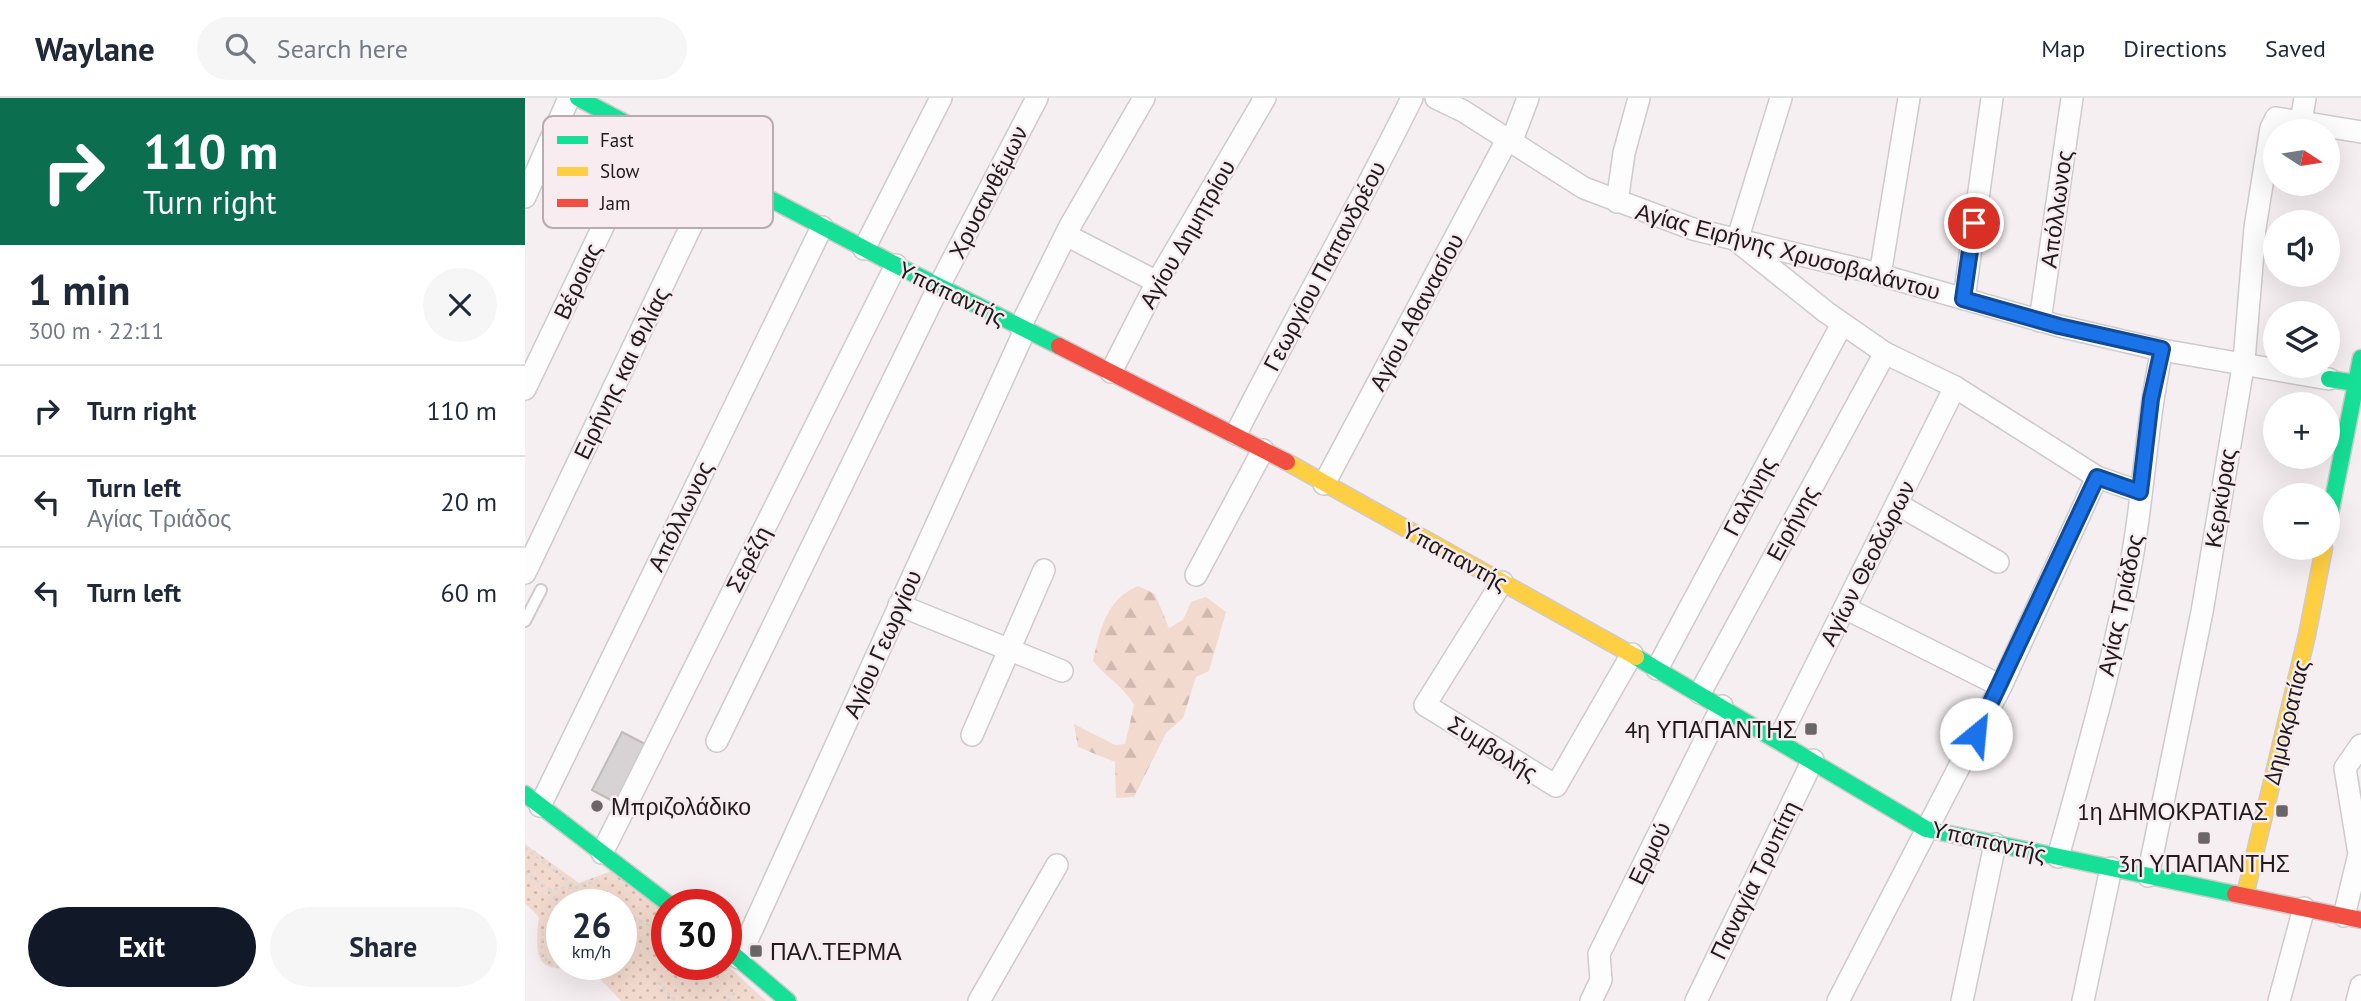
<!DOCTYPE html>
<html lang="en">
<head>
<meta charset="utf-8">
<style>
  body { margin:0; font-family:"PT Sans",sans-serif; background:#f6f6f7; color:#1f2937; height:100vh; display:flex; flex-direction:column; font-size:26px; white-space:nowrap }
  * { box-sizing:border-box; margin:0 }
  p { font-size:23px; color:#747a83 }
  .icon { flex:none; width:38px; height:38px; fill:none; stroke:currentColor; stroke-width:2; stroke-linecap:round; stroke-linejoin:round }
  .map { position:relative; flex:1; overflow:hidden }
  .side { display:flex; flex-direction:column; background:#fff; width:525px }
  .side>* { flex:none }
  .hud { background:#0b6e4f; color:#fff; overflow:hidden }
  .needle { width:46px; rotate:102deg }
  .buttons { position:absolute; left:1738px; top:21px; display:grid; gap:14px }
  .buttons a { display:grid; place-items:center; width:77px; height:77px; border-radius:50%; background:#fff; box-shadow:0 7px 28px #0002; font-size:35px }
  .speed { position:absolute; left:21px; top:791px; display:flex; gap:14px; font-size:35px; font-weight:700; text-align:center }
  .speed>* { display:grid; place-content:center; width:91px; height:91px; border-radius:50%; background:#fff; box-shadow:0 7px 28px #0002; line-height:1 }
  .speed small { font-size:18px; font-weight:400 }
  .speed .limit { border:10px solid #d22; background:#fff; color:#111 }
  .pin { position:absolute; display:grid; place-items:center; width:60px; height:60px; color:#fff; margin:-30px; border:4px solid #fff; border-radius:50%; box-shadow:0 2px 7px #0007 }
  .me { position:absolute; width:77px; margin:-38px; rotate:28deg; stroke-linejoin:round; filter:drop-shadow(0 0 5px #0008) }
  .turn { display:flex; align-items:center; gap:24px; height:147px; padding:0 28px; font-size:32px }
  .turn .icon { width:91px; height:91px; stroke-width:2.5 }
  .turn b { display:block; font-size:49px; line-height:60px }
  .round { display:grid; place-items:center; flex:none; width:74px; height:74px; border-radius:37px; background:#f6f6f7 }
  .head { display:flex; align-items:center; justify-content:space-between; height:119px; padding:0 28px }
  h1 { font-size:42px; font-weight:800; line-height:52px }
  .primary-button { display:flex; gap:14px; margin-top:auto; padding:14px 28px }
  .primary-button a { flex:1; height:80px; border-radius:42px; background:#111827; color:#fff; font-size:28px; font-weight:800; line-height:80px; text-align:center }
  .primary-button a+a { background:#f6f6f7; color:#1f2937 }
  ul { padding:0; list-style:none }
  li { display:flex; align-items:center; gap:21px; height:91px; padding:0 28px; border-top:2px solid #e0e1e3 }
  li div { flex:1 }
  li b { display:block; font-size:26px }
  li em { font-style:normal }
  header { display:flex; align-items:center; gap:42px; box-sizing:border-box; height:98px; padding:0 35px; background:#fff; border-bottom:2px solid #e0e1e3 }
  header strong { font-size:33px }
  nav { display:flex; gap:38px; margin-inline-start:auto; font-size:24px }
  .search { width:490px; height:63px; background:#f6f6f7; display:flex; align-items:center; gap:18px; box-sizing:border-box; padding:0 24px; border-radius:38px; color:#747a83; font-size:26px }
  main { display:flex; flex:1; min-height:0 }
  .map>svg:first-child { display:block }
  .green { fill:url(#green-dots); fill-rule:evenodd }
  .forest { fill:url(#forest-firs) }
  .building { fill:#d7d2d3; stroke:#c0bbbb; stroke-width:2 }
  .lines { fill:none; stroke-linecap:round; stroke-linejoin:round }
  .lane-casing { stroke:#cfcacc; stroke-width:14 }
  .street-casing { stroke:#cfcacc; stroke-width:24 }
  .fast-casing { stroke:#cfcacc; stroke-width:19 }
  .slow-casing { stroke:#cfcacc; stroke-width:19 }
  .jam-casing { stroke:#cfcacc; stroke-width:19 }
  .path { stroke:#d9d7d8; stroke-width:2.5; stroke-dasharray:3.5 3.5; stroke-linecap:butt }
  .lane { stroke:#fefdfd; stroke-width:10 }
  .street { stroke:#fefdfd; stroke-width:21 }
  .fast { stroke:#16e098; stroke-width:16 }
  .slow { stroke:#ffcf43; stroke-width:16 }
  .jam { stroke:#f24e42; stroke-width:16 }
  .route-casing { stroke:#114b97; stroke-width:18 }
  .route { stroke:#1a73e8; stroke-width:12 }
  .poi-dot { fill:#6a6567; stroke:#f8ecf0; stroke-width:2.5 }
  .labels { text-anchor:middle; dominant-baseline:central; stroke-width:5; stroke-linejoin:round; paint-order:stroke }
  .street-label { font-size:23px; fill:#1f1b1c; stroke:#f8ecf0 }
  .poi-label { font-size:23px; fill:#1f1b1c; stroke:#f8ecf0; text-anchor:end }
  .key { fill:#f8ecf0; stroke:#b7adb0; stroke-width:2 }
  .key-label { font-size:19px; fill:#1f1b1c }
</style>
</head>
<body>
<header>
<strong>Waylane</strong>
<div class="search"><svg class="icon" aria-label="search" viewBox="0 0 24 24"><circle cx="10" cy="10" r="6"/><path d="M15 15l6 6"/></svg>Search here</div>
<nav><a>Map</a><a>Directions</a><a>Saved</a></nav>
</header>
<main>
<section class="side">
<div class="hud">
<div class="turn"><svg class="icon" aria-label="right" viewBox="0 0 24 24"><path d="M7 20v-9h11M14 6l5 5-5 5"/></svg><div><b>110 m</b>Turn right</div></div>
</div>
<div class="head"><div><h1>1 min</h1><p>300 m · 22:11</p></div><a class="round"><svg class="icon" aria-label="close" viewBox="0 0 24 24"><path d="M6 6l12 12M18 6L6 18"/></svg></a></div>
<ul>
<li><svg class="icon" aria-label="right" viewBox="0 0 24 24"><path d="M7 20v-9h11M14 6l5 5-5 5"/></svg><div><b>Turn right</b></div><em>110 m</em></li>
<li><svg class="icon" aria-label="left" viewBox="0 0 24 24"><path d="M17 20v-9H6M10 6l-5 5 5 5"/></svg><div><b>Turn left</b><p>Αγίας Τριάδος</p></div><em>20 m</em></li>
<li><svg class="icon" aria-label="left" viewBox="0 0 24 24"><path d="M17 20v-9H6M10 6l-5 5 5 5"/></svg><div><b>Turn left</b></div><em>60 m</em></li>
</ul>
<div class="primary-button"><a>Exit</a><a>Share</a></div>
</section>
<div class="map">
<svg width="1836" height="903" viewBox="0 0 1836 903">
  <defs>
    <pattern id="green-dots" width="8" height="8" patternUnits="userSpaceOnUse" patternTransform="scale(1.75)"><rect width="8" height="8" fill="#f3dace"/><path d="M2 2h.1M6 6h.1" fill="none" stroke="#d0bab0" stroke-width="1.8" stroke-linecap="round"/></pattern>
    <pattern id="forest-firs" width="22" height="20" patternUnits="userSpaceOnUse" patternTransform="scale(1.75)"><rect width="22" height="20" fill="#f3dace"/><path d="M5 1l3.5 6h-7zM16 11l3.5 6h-7z" fill="#d0bab0"/></pattern>
  </defs>
  <rect width="100%" height="100%" fill="#f5eff1"/>
  <path class="green" d="M0,746L54,785L92,771L142,810V866H201L241,903H96L62,867C12,876 9,866 14,819L0,805ZM37,807H96V866H37Z"/>
  <path class="forest" d="M613,488L630,496L644,530L658,522L666,504L681,499L701,514L684,573L671,579L658,620L641,635L609,699L591,700L590,664L553,649L549,626L590,647L600,646L609,607C598,588 582,580 568,563C575,532 581,501 613,488Z"/>
  <polygon class="building" points="97,634 122,647 91,705 67,692"/>
  <g class="lines">
    <defs>
      <polyline id="lane" points="0,523 16,492"/>
      <g id="street">
        <polyline points="911,0 938,13 1059,90 1168,131 1338,172 1534,228 1637,252 1804,281"/>
        <polyline points="1256,0 1212,143 1301,214 1360,255 1430,289 1572,379 1615,394"/>
        <polyline points="1776,24 1780,0"/>
        <polyline points="986,45 1003,0"/>
        <polyline points="0,99 44,0"/>
        <polyline points="1092,104 1099,55 1114,0"/>
        <polyline points="541,137 632,184"/>
        <polyline points="339,151 416,0"/>
        <polyline points="1355,177 1384,0"/>
        <polyline points="1439,201 1467,0"/>
        <polyline points="1515,223 1547,0"/>
        <polyline points="495,229 545,128 619,0"/>
        <polyline points="586,274 632,184 740,0"/>
        <polyline points="0,291 122,37"/>
        <path d="M711,336C768,223 831,114 887,0"/>
        <polyline points="799,386 982,42"/>
        <polyline points="1372,406 1473,464"/>
        <polyline points="0,475 192,74"/>
        <polyline points="671,477 738,352"/>
        <polyline points="977,484 900,607 1031,688 1107,556"/>
        <polyline points="374,507 537,573"/>
        <polyline points="1320,510 1476,588"/>
        <polyline points="1132,571 1317,226"/>
        <polyline points="1175,595 1360,255"/>
        <polyline points="447,637 519,472"/>
        <polyline points="1254,641 1430,289"/>
        <polyline points="192,643 414,188 512,0"/>
        <polyline points="15,708 297,129"/>
        <polyline points="77,755 371,167"/>
        <path d="M1533,759C1562,654 1593,549 1610,442C1620,378 1623,315 1637,252"/>
        <polyline points="1623,778 1677,514 1719,263 1730,130 1746,30 1751,20 1836,34"/>
        <polyline points="1819,818 1834,756 1820,670 1836,647"/>
        <polyline points="214,860 500,232"/>
        <polyline points="454,903 532,767"/>
        <polyline points="1066,903 1076,882 1074,856 1197,608"/>
        <polyline points="1171,903 1288,662"/>
        <polyline points="1313,903 1476,588 1572,379"/>
        <polyline points="1437,903 1470,746"/>
        <polyline points="1558,903 1586,770"/>
        <polyline points="1754,903 1779,810"/>
        <polyline points="1832,903 1836,888"/>
      </g>
      <g id="fast">
        <polyline points="53,0 365,164 534,248"/>
        <polyline points="1804,281 1831,285"/>
        <polyline points="1802,432 1836,260"/>
        <polyline points="1111,559 1401,731 1710,796"/>
        <polyline points="0,696 145,807"/>
        <polyline points="201,850 263,903"/>
      </g>
      <g id="slow">
        <polyline points="762,364 1111,559"/>
        <polyline points="1720,797 1782,537 1799,450"/>
      </g>
      <g id="jam">
        <polyline points="534,248 762,364"/>
        <polyline points="1710,796 1836,822"/>
      </g>
    </defs>
    <use href="#lane" class="lane-casing"/>
    <use href="#street" class="street-casing"/>
    <use href="#fast" class="fast-casing"/>
    <use href="#slow" class="slow-casing"/>
    <use href="#jam" class="jam-casing"/>
    <g class="path">
      <polyline points="0,750 51,789 85,807"/>
      <polyline points="0,774 25,792 51,789 74,782"/>
      <polyline points="25,792 37,815"/>
      <polyline points="96,813 142,837"/>
      <path d="M37,824L18,834L16,855C24,869 35,873 49,866"/>
      <polyline points="134,861 142,864"/>
      <polyline points="133,884 151,903"/>
      <polyline points="203,903 212,892"/>
    </g>
    <use href="#lane" class="lane"/>
    <use href="#street" class="street"/>
    <use href="#fast" class="fast"/>
    <use href="#slow" class="slow"/>
    <use href="#jam" class="jam"/>
  </g>
  <g class="lines">
    <defs>
      <polyline id="route" points="1449,125 1438,201 1534,228 1637,251 1626,301 1615,394 1572,379 1451,636"/>
    </defs>
    <use href="#route" class="route-casing"/>
    <use href="#route" class="route"/>
  </g>
  <g class="poi-dot">
    <rect x="1279" y="624" width="14" height="14" rx="3.5"/>
    <circle cx="72" cy="708" r="7"/>
    <rect x="1750" y="706" width="14" height="14" rx="3.5"/>
    <rect x="1672" y="733" width="14" height="14" rx="3.5"/>
    <rect x="224" y="846" width="14" height="14" rx="3.5"/>
  </g>
  <g class="labels">
    <g class="street-label">
      <text transform="translate(463 94) rotate(-63)">Χρυσανθέμων</text>
      <text transform="translate(1531 111) rotate(-82)">Απόλλωνος</text>
      <text transform="translate(662 136) rotate(-60)">Αγίου Δημητρίου</text>
      <text transform="translate(1263 153) rotate(15)">Αγίας Ειρήνης Χρυσοβαλάντου</text>
      <text transform="translate(799 168) rotate(-62)">Γεωργίου Παπανδρέου</text>
      <text transform="translate(52 183) rotate(-65)">Βέροιας</text>
      <text transform="translate(427 195) rotate(26)">Υπαπαντής</text>
      <text transform="translate(891 214) rotate(-62)">Αγίου Αθανασίου</text>
      <text transform="translate(96 275) rotate(-64)">Ειρήνης και Φιλίας</text>
      <text transform="translate(1224 398) rotate(-62)">Γαλήνης</text>
      <text transform="translate(1695 400) rotate(-81)">Κερκύρας</text>
      <text transform="translate(155 418) rotate(-64)">Απόλλωνος</text>
      <text transform="translate(1267 425) rotate(-61)">Ειρήνης</text>
      <text transform="translate(930 458) rotate(29)">Υπαπαντής</text>
      <text transform="translate(223 461) rotate(-63)">Σερέζη</text>
      <text transform="translate(1342 465) rotate(-63)">Αγίων Θεοδώρων</text>
      <text transform="translate(1595 507) rotate(-78)">Αγίας Τριάδος</text>
      <text transform="translate(357 546) rotate(-66)">Αγίου Γεωργίου</text>
      <text transform="translate(1761 624) rotate(-76)">Δημοκρατίας</text>
      <text transform="translate(968 650) rotate(32)">Συμβολής</text>
      <text transform="translate(1464 743) rotate(13)">Υπαπαντής</text>
      <text transform="translate(1124 755) rotate(-64)">Ερμού</text>
      <text transform="translate(1229 782) rotate(-64)">Παναγία Τρυπίτη</text>
    </g>
    <g class="poi-label">
      <text x="1272" y="631">4η ΥΠΑΠΑΝΤΗΣ</text>
      <text x="86" y="708" text-anchor="start">Μπριζολάδικο</text>
      <text x="1743" y="713">1η ΔΗΜΟΚΡΑΤΙΑΣ</text>
      <text x="1679" y="765" text-anchor="middle">3η ΥΠΑΠΑΝΤΗΣ</text>
      <text x="245" y="853" text-anchor="start">ΠΑΛ.ΤΕΡΜΑ</text>
    </g>
  </g>
  <rect x="18" y="18" width="230" height="112" rx="10" class="key"/>
  <rect x="32" y="38" width="31" height="8" fill="#16e098"/>
  <rect x="32" y="69" width="31" height="9" fill="#ffcf43"/>
  <rect x="32" y="101" width="31" height="8" fill="#f24e42"/>
  <g class="key-label">
    <text x="75" y="49">Fast</text>
    <text x="75" y="80">Slow</text>
    <text x="75" y="112">Jam</text>
  </g>
</svg>
<div class="buttons">
<a><svg class="needle" viewBox="-14 -14 28 28"><path d="M0-13l5 13h-10z" fill="#e53935"/><path d="M0 13l5-13h-10z" fill="#747a83"/></svg></a>
<a><svg class="icon" aria-label="sound" viewBox="0 0 24 24"><path d="M4 9h4l5-4v14l-5-4H4zM17 9q2 3 0 6"/></svg></a>
<a><svg class="icon" aria-label="layers" viewBox="0 0 24 24"><path d="M12 4l9 5-9 5-9-5zM3 14l9 5 9-5"/></svg></a>
<a>+</a>
<a>−</a>
</div>
<div class="speed"><div>26<small>km/h</small></div><div class="limit">30</div></div>
<div class="pin" style="left:1449px;top:125px;background:#d93025"><svg class="icon" aria-label="arrive" viewBox="0 0 24 24"><path d="M6 21V4h12l-3 4 3 4H6"/></svg></div>
<svg class="me" style="left:1451px;top:636px" viewBox="-20 -20 40 40"><circle r="19" fill="#fff"/><path d="M0-13L10 11 0 6-10 11z" fill="#1a73e8"/></svg>
</div>
</main>
</body>
</html>
